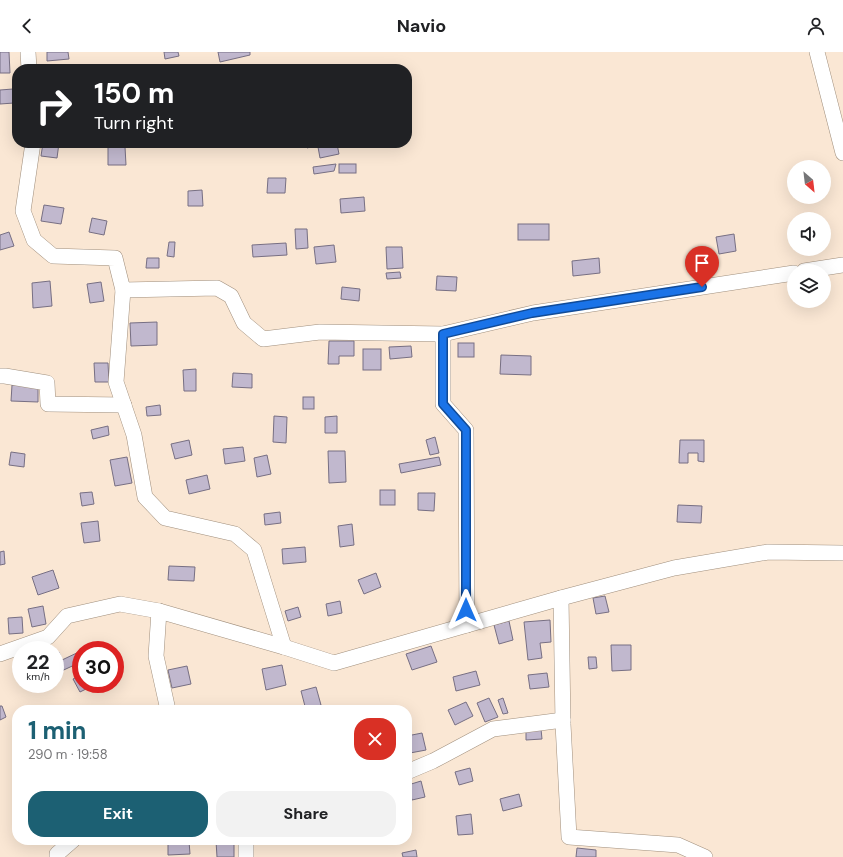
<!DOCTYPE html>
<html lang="en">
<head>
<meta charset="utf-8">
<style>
  body { margin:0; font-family:"DM Sans",sans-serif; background:#f2f2f2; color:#202124; height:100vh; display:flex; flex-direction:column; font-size:15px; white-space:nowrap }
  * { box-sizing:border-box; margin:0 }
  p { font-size:13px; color:#757577 }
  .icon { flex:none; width:22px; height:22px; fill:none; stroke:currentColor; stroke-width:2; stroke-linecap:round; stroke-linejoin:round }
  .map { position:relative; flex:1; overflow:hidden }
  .panel { position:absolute; left:12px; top:653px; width:400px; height:140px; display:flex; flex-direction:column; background:#fff; border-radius:16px; box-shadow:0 4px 16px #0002 }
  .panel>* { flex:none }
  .banner { position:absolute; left:12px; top:12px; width:400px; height:84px; border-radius:16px; box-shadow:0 4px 16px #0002; background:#202124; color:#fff; overflow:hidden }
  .needle { width:26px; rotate:152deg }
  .controls { position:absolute; left:787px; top:108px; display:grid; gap:8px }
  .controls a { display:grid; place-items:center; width:44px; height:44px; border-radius:50%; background:#fff; box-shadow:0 4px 16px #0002; font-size:20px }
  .speed { position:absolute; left:12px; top:589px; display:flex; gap:8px; font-size:20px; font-weight:700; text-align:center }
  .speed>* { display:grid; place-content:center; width:52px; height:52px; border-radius:50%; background:#fff; box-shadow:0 4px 16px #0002; line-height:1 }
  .speed small { font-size:10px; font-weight:400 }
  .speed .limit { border:6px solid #d22; background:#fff; color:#111 }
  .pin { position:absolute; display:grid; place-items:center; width:34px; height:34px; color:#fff; margin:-41px -17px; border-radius:50% 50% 50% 0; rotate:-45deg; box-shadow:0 0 4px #0007 }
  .pin .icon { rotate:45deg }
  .me { position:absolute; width:44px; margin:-22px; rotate:0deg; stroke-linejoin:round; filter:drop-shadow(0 0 3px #0008) }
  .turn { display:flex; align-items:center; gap:14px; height:84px; padding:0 16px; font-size:18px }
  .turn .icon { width:52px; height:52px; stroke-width:2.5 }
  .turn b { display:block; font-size:28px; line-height:34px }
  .round { display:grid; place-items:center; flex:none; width:42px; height:42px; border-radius:16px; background:#f2f2f2 }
  .headline { display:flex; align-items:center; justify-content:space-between; height:68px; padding:0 16px }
  h1 { font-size:24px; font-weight:700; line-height:30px; color:#1c6073 }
  .button { display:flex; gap:8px; margin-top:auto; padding:8px 16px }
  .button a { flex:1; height:46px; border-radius:16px; background:#1c6073; color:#fff; font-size:16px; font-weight:700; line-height:46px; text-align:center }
  .button a+a { background:#f2f2f2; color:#202124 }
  header { display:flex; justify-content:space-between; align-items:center; height:52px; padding:0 16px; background:#fff; font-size:18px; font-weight:700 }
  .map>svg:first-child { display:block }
  .building { fill:#c1b8ce; stroke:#776f83 }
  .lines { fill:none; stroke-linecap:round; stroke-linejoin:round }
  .street-casing { stroke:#a08f7d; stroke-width:16 }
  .street { stroke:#fff; stroke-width:15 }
  .route-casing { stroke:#114b97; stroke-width:10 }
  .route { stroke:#1a73e8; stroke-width:7 }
</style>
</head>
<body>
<header><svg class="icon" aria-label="back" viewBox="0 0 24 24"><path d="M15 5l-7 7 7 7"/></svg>Navio<svg class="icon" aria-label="person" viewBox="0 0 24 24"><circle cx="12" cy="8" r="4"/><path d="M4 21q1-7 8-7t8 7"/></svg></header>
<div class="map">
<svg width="843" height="805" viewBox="0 0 843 805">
  <rect width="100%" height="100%" fill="#fae7d4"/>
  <g class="building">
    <polygon points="0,0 9,0 10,21 0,21"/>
    <polygon points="47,0 68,0 69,7 47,9"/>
    <polygon points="164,0 178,0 179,4 165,7"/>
    <polygon points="218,0 250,0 250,3 220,10"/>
    <polygon points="13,37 14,51 0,52 0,38"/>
    <polygon points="43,91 59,91 57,106 41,104"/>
    <polygon points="305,91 324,91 307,96"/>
    <polygon points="337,92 339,102 320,106 318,95"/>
    <polygon points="108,95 125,95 126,113 108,113"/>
    <polygon points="336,112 334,119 314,122 313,115"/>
    <rect x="339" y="112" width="17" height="9"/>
    <polygon points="268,126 286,126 285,141 267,141"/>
    <polygon points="202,138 203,154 188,154 188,139"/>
    <polygon points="364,145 365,159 341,161 340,147"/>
    <polygon points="44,153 64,156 61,172 41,169"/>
    <polygon points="92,166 107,169 104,183 89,180"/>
    <rect x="518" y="172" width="31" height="16"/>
    <polygon points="295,177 307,177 308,196 296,197"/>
    <polygon points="9,180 14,194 0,198 0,183"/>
    <polygon points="734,182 736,199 719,202 716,185"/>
    <polygon points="169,190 175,190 174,205 167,204"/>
    <polygon points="286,191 287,203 253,205 252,193"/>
    <polygon points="334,193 336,210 316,212 314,195"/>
    <polygon points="386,195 402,195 403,216 387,217"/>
    <polygon points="147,206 159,206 159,216 146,216"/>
    <polygon points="599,206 600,221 573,224 572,209"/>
    <polygon points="400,220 401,226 387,227 386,221"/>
    <polygon points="437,224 457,225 456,239 436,238"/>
    <polygon points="50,229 52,254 33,256 32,231"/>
    <polygon points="101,230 104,249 90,251 87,232"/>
    <polygon points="342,235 360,237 359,249 341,247"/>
    <polygon points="157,270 157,293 131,294 130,271"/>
    <polygon points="329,289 354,289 354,304 339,304 339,312 328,312"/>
    <rect x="458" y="291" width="16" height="14"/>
    <polygon points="411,294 412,305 390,307 389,295"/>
    <rect x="363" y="297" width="18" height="21"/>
    <polygon points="501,303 531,304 531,323 500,322"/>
    <polygon points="94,311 108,311 109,330 95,330"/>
    <polygon points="196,317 196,339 184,339 183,318"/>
    <polygon points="233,321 252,322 252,336 232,335"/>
    <polygon points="12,333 38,334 38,350 11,349"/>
    <rect x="303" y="345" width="11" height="12"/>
    <polygon points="160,353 161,363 147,364 146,355"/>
    <polygon points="274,364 287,365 286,391 273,390"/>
    <polygon points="337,364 337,381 325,381 325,365"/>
    <polygon points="108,374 109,383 93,387 91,378"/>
    <polygon points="435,385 439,401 430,403 426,388"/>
    <polygon points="189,388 192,403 175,407 171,392"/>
    <polygon points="680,388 704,388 704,410 698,409 698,401 688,401 688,411 679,411"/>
    <polygon points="243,395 245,409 225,412 223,397"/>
    <polygon points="328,399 345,399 346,430 329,431"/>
    <polygon points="11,400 25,402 24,415 9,413"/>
    <polygon points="267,403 271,422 257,425 254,406"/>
    <polygon points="127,405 132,431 115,434 110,408"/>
    <polygon points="439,405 441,413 401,421 399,412"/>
    <polygon points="207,423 210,437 189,442 186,428"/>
    <rect x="380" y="438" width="15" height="15"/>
    <polygon points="92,440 94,452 82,454 80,441"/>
    <polygon points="418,441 435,441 434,459 418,458"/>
    <polygon points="678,453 702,454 701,471 677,470"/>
    <polygon points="280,460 281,471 265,473 264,462"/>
    <polygon points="98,469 100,489 84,491 81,471"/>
    <polygon points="352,472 354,493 340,495 338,474"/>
    <polygon points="305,495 306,510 283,512 282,497"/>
    <polygon points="4,499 5,512 0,513 0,500"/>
    <polygon points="169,514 195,515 194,529 168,528"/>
    <polygon points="53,518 59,536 38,543 32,525"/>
    <polygon points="376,521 381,535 364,542 358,528"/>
    <polygon points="605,544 609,560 596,562 593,546"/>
    <polygon points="340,549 342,561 328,564 326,552"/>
    <polygon points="43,554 46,572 32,575 28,557"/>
    <polygon points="298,555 301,565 288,569 285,559"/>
    <polygon points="22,565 23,581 9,582 8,566"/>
    <polygon points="550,568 551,590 540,591 542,606 528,608 524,570"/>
    <polygon points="509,569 513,588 499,592 494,573"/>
    <polygon points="611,593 631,593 631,618 612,619"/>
    <polygon points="431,594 437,610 412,618 406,602"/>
    <polygon points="81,599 81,610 55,622 55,602 59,600 62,608"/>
    <polygon points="588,605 596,605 597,616 589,617"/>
    <polygon points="282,613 286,633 266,638 262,617"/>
    <polygon points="187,614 191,632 172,636 168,618"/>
    <polygon points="476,619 480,633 456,639 453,625"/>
    <polygon points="547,621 549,635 530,637 528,623"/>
    <polygon points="81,623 81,632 96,632 80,640 73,627"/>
    <polygon points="316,635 321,653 306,658 301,639"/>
    <polygon points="489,646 498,665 485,670 477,651"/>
    <polygon points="503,646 508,661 503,662 498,648"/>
    <polygon points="466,650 473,664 455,673 448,658"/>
    <polygon points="0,654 2,654 6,665 0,668"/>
    <polygon points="541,677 542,687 526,688 526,678"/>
    <polygon points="422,681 426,698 410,701 407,684"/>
    <polygon points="470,716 473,729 459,733 455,720"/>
    <polygon points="421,729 425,745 412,748 408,733"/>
    <polygon points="519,742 522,754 503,759 500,747"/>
    <polygon points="471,762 473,782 458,783 456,764"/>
    <polygon points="168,789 189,789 190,802 168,803"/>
    <polygon points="216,789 234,789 234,805 217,805"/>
    <polygon points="577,796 596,798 596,805 576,805"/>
    <polygon points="416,798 417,805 403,805 402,801"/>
  </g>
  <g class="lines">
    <defs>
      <g id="street">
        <polyline points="28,0 29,17"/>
        <polyline points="817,0 843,101"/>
        <polyline points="33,91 23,159 34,188 53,204 115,206 123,238 217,236 231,244 244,271 263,287 320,280 443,282 533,261 794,221"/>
        <polyline points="804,219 843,213"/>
        <polyline points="123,238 116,330 134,383 145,445 165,466 235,482 254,498 284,595"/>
        <polyline points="443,282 443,352 466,378 467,573"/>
        <polyline points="0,324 5,324 47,331 48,352 124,353"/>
        <polyline points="561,546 563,672 569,785 678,793 705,805"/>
        <polyline points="159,559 156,604 168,658"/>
        <polyline points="0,602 48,585 67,564 120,552 159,559 284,595 334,611 561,546 674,516 768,500 843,501"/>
        <polyline points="407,720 433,709 493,677 563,668"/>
        <polyline points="246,788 246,805"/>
        <polyline points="57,805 57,802 73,788"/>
      </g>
    </defs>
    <use href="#street" class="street-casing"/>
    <use href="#street" class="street"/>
  </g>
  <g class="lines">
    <defs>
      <polyline id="route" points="466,558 466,378 443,352 443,282 532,261 702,235"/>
    </defs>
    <use href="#route" class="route-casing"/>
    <use href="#route" class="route"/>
  </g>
</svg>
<div class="controls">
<a><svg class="needle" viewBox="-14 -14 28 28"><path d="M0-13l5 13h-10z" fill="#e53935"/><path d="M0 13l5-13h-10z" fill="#757577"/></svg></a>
<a><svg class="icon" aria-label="sound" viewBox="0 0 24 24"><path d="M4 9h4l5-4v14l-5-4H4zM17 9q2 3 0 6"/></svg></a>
<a><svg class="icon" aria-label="layers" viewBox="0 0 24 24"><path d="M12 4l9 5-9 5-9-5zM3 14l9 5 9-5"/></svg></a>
</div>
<div class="speed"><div>22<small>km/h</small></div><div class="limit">30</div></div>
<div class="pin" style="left:702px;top:235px;background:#d93025"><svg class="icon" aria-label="arrive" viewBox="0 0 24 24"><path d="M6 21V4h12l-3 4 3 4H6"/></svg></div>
<svg class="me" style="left:466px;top:558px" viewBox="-20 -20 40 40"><path d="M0-17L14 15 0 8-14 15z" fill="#1a73e8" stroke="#fff" stroke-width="4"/></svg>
<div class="banner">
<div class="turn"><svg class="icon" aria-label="right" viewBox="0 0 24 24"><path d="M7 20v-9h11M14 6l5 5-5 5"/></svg><div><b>150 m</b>Turn right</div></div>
</div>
<section class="panel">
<div class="headline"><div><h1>1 min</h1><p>290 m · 19:58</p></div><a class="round" style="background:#d93025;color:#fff"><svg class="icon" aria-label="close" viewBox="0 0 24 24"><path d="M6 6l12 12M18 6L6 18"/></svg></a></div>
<div class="button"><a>Exit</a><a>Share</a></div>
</section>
</div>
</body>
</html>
